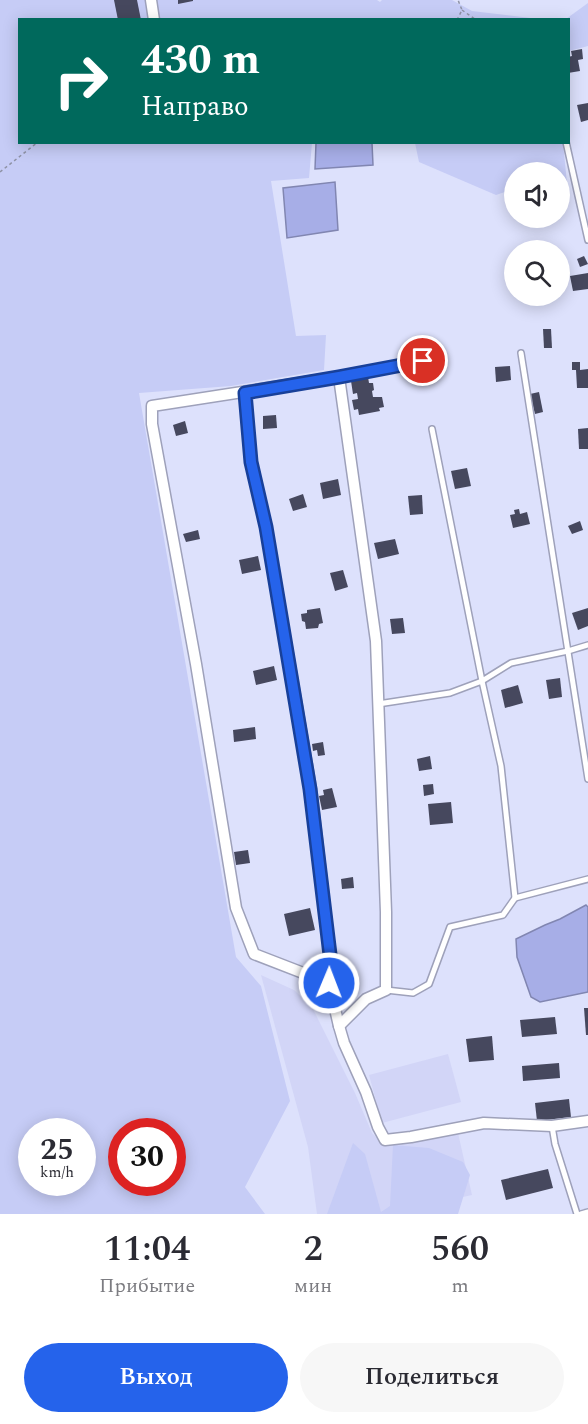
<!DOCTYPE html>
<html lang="ru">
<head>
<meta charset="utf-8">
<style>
  body { margin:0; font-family:Spectral,serif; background:#f7f7f7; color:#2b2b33; height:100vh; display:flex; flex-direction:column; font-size:22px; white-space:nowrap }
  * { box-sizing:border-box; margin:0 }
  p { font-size:20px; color:#7c7c81 }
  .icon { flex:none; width:33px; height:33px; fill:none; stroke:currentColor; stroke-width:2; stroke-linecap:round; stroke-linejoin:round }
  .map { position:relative; height:1214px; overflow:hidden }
  .drawer { display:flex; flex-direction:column; background:#fff; flex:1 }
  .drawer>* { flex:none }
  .guide { position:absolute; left:18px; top:18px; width:552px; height:126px; border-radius:0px; box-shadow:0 3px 15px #0003; background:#00695c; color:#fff; overflow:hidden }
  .tools { position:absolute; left:504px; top:162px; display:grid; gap:12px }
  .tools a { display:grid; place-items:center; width:66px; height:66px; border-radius:50%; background:#fff; box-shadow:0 3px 15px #0003; font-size:30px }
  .speed { position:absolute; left:18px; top:1118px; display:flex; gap:12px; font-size:30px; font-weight:700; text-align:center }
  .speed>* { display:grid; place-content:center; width:78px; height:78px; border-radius:50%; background:#fff; box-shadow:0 3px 15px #0003; line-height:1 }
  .speed small { font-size:15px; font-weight:400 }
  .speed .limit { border:9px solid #d22; background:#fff; color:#111 }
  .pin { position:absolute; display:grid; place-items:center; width:51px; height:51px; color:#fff; margin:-26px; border:3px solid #fff; border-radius:50%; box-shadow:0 2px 6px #0007 }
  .me { position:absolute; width:66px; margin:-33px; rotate:1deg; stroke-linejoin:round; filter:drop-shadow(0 0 4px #0008) }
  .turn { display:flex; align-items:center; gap:21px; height:126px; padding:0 24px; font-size:27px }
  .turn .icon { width:78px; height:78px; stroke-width:2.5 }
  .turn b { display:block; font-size:42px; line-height:51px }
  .eta { display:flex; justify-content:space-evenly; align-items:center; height:102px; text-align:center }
  .eta b { font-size:36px; font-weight:600; line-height:42px }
  .primary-button { display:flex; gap:12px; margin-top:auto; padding:12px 24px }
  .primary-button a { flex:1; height:69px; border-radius:36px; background:#2563eb; color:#fff; font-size:24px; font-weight:600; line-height:69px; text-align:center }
  .primary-button a+a { background:#f7f7f7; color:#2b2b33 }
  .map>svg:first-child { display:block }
  .built { fill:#d2d5f7 }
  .green { fill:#c6ccf6; fill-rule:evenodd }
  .water { fill:#a7aee7; stroke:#8186b1; stroke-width:1.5 }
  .building { fill:#46485e }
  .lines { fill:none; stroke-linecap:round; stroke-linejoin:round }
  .lane-casing { stroke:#9ea1ba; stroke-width:8 }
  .street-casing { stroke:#9ea1ba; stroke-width:13 }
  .path { stroke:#8f93a6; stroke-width:1.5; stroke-dasharray:3 3; stroke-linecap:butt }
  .lane { stroke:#fff; stroke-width:5 }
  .street { stroke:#fff; stroke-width:10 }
  .route-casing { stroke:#184099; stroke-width:15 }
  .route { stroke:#2563eb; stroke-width:10 }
</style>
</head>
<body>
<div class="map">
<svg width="588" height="1214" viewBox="0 0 588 1214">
  <rect width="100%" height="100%" fill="#dde1fc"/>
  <g class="built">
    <polygon points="261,975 294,990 312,1007 355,1093 372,1133 382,1143 397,1145 458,1133 472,1195 385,1214 317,1214 308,1147"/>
    <polygon points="448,1054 461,1102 382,1123 369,1075"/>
  </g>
  <g class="green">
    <path d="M0,0H377L380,2L382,0H452L472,11L539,19L20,20V142L312,143L309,178L271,181L296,336L326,335L324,370L231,386L139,393L236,957L261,986L290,1101L245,1187L265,1214H0ZM32,1131H82V1182H32ZM122,1131H172V1182H122Z"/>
    <polygon points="588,3 588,46 569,51 568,20 566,19"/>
    <polygon points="415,143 563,143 567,183 560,184 560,172 514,172 514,189 496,195 419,162"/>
    <polygon points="353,1143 365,1154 381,1212 390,1206 393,1145 429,1148 463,1162 470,1175 458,1214 327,1214"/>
  </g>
  <g class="water">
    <polygon points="316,143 372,143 373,165 315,169"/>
    <polygon points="335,182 338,230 287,238 283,188"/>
    <polygon points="586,905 588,907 588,992 540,1002 531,997 517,957 516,939 545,925 560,919"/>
  </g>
  <g class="building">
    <polygon points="114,0 137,0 141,20 118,20"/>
    <polygon points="178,0 193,0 193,1 178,4"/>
    <polygon points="582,49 583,59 578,60 580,71 568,73 568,57 572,56 571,51"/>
    <polygon points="588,103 588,120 581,122 577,105"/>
    <polygon points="584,256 588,264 580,267 577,259"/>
    <polygon points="588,273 588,289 573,291 570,276"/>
    <polygon points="539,296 549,296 551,302 542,305"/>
    <polygon points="543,329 551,329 552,348 544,348"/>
    <polygon points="572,362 580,362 580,370 588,369 588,388 577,388 576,370 572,370"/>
    <polygon points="510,366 511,380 496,382 495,367"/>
    <polygon points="368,377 369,383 373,383 374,390 372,391 373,397 382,397 384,407 379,408 380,411 359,415 358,409 354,410 352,400 358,399 357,393 353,394 351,381"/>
    <polygon points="539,392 543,412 535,414 530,394"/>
    <polygon points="276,415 277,428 263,429 263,416"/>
    <polygon points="185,421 188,433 176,436 173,425"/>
    <polygon points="588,428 588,449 579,449 578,429"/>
    <polygon points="467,468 471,486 455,489 451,471"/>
    <polygon points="338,479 341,495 323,499 320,483"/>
    <polygon points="303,494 307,507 293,511 289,499"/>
    <polygon points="422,495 423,514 410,515 408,496"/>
    <polygon points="519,509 520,514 527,512 530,524 513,528 510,515 515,514 514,510"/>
    <polygon points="580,521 583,530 572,534 568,526"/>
    <polygon points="198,530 200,539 186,542 183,534"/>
    <polygon points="395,539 399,554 378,559 374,543"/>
    <polygon points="258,556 261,570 242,574 239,560"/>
    <polygon points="343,570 348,587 335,591 330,573"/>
    <polygon points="320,608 323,623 319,624 318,628 306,629 305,622 302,621 301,614 307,613 307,610"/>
    <polygon points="588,608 588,626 578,630 572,613"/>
    <polygon points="403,618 405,633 392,634 390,619"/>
    <polygon points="274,666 277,680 256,685 253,671"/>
    <polygon points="560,678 562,697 549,699 546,680"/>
    <polygon points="518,685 523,703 505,708 501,690"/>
    <polygon points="255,727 256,739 234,742 233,730"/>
    <polygon points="323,742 325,755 318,756 317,750 313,751 312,744"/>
    <polygon points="430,756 432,769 419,771 417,759"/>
    <polygon points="433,784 434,794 424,796 423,785"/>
    <polygon points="332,788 337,807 322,810 319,796 324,795 323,790"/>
    <polygon points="451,802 453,823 430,825 428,804"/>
    <polygon points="248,850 250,863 236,865 234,852"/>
    <polygon points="353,877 354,888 342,889 341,879"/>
    <polygon points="310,908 315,930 289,936 284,914"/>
    <polygon points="584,1008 588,1008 588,1035 586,1035"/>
    <polygon points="555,1017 557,1034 522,1037 520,1020"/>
    <polygon points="492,1036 494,1060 469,1062 466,1039"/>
    <polygon points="559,1063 560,1078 523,1081 522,1066"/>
    <polygon points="569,1099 571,1117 537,1121 535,1103"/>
    <polygon points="548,1169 553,1188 506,1200 501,1180"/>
  </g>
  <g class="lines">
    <defs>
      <g id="lane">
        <polyline points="566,142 588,240"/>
        <polyline points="521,353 588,779"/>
        <polyline points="432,429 482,681 511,663 568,651 588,645"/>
        <polyline points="378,704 450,693 482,681 501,766 515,898 503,915 450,927 429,984 413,993 386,990"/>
        <polyline points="515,898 588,879"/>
        <polyline points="552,1126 555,1144 577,1214"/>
        <polyline points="581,1214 588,1212"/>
      </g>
      <g id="street">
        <polyline points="151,0 154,20"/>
        <polyline points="339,377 152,406 152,424 196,664 236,908 254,954 329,983 339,1026 344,1043 366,1092 378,1127 385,1140 411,1137 484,1123 552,1126 588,1121"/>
        <polyline points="245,393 251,462 266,527 311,789 331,963 329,983"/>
        <polyline points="339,1026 366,999 386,990 386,912 376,641 339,377 423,361"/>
      </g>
    </defs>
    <use href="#lane" class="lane-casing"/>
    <use href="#street" class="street-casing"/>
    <g class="path">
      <polyline points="462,10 476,20"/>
      <polyline points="457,20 462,10 458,0"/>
      <polyline points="0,172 38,142"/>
    </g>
    <use href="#lane" class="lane"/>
    <use href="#street" class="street"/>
  </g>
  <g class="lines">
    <defs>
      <polyline id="route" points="329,983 331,963 310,789 266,527 251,462 245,393 339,377 423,361"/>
    </defs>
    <use href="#route" class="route-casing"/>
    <use href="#route" class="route"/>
  </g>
</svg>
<div class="tools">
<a><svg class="icon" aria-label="sound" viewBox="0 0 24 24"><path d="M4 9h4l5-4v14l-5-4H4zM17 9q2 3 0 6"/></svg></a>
<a><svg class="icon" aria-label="search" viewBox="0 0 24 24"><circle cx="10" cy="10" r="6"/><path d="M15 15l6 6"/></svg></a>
</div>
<div class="speed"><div>25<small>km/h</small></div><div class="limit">30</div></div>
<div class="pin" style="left:423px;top:361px;background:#d93025"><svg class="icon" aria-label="arrive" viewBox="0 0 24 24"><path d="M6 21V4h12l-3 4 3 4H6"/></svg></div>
<svg class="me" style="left:329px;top:983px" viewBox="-20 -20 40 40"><circle r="17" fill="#2563eb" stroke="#fff" stroke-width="3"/><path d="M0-11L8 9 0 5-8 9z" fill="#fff"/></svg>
<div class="guide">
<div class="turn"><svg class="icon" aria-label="right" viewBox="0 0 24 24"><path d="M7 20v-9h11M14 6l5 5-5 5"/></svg><div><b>430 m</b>Направо</div></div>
</div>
</div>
<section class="drawer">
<div class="eta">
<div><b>11:04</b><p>Прибытие</p></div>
<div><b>2</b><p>мин</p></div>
<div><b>560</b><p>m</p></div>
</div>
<div class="primary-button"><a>Выход</a><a>Поделиться</a></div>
</section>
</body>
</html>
